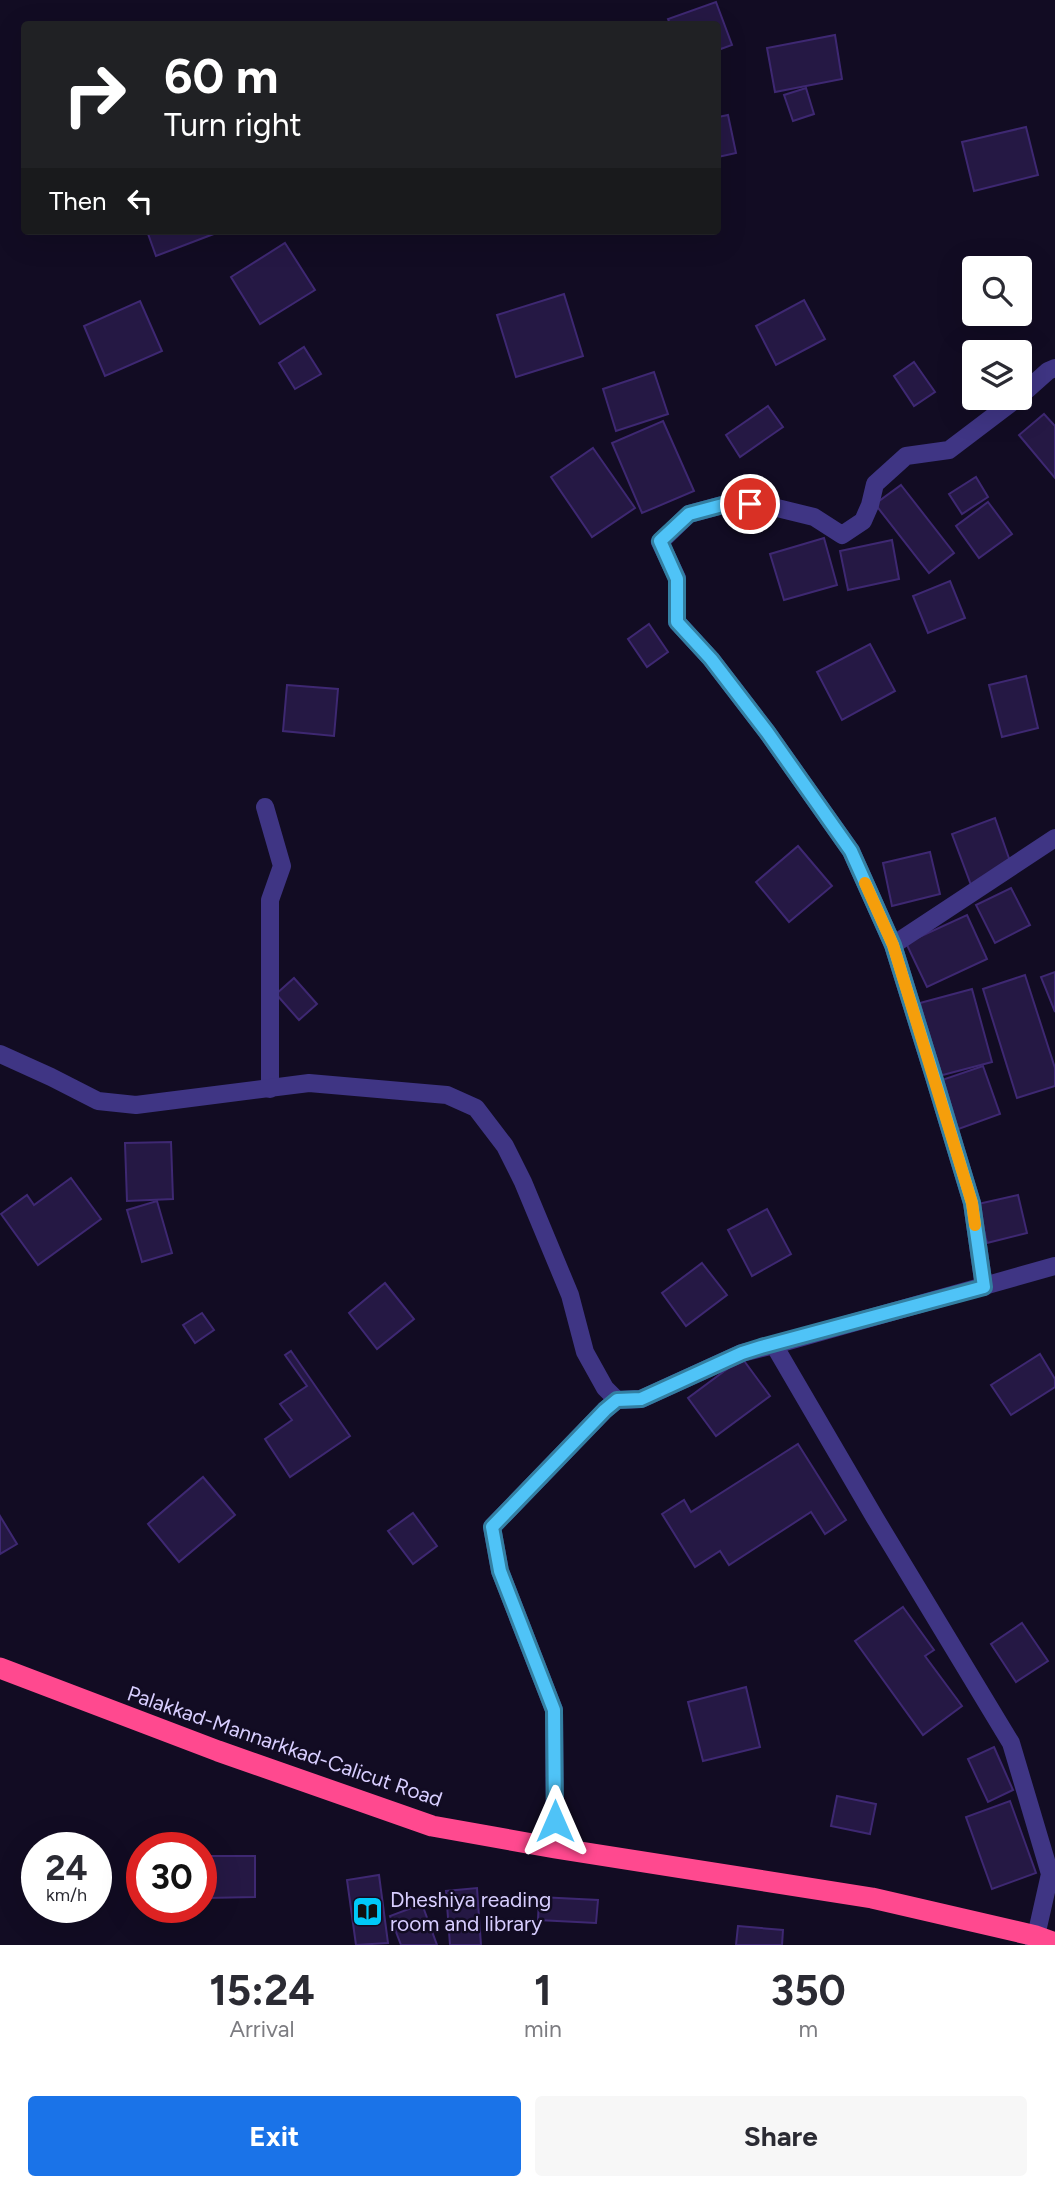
<!DOCTYPE html>
<html lang="en">
<head>
<meta charset="utf-8">
<style>
  body { margin:0; font-family:Figtree,sans-serif; background:#f7f7f7; color:#2b2b33; height:100vh; display:flex; flex-direction:column; font-size:26px; white-space:nowrap }
  * { box-sizing:border-box; margin:0 }
  p { font-size:23px; color:#7c7c81 }
  .icon { flex:none; width:38px; height:38px; fill:none; stroke:currentColor; stroke-width:2; stroke-linecap:round; stroke-linejoin:round }
  .map { position:relative; height:1945px; overflow:hidden }
  .panel { display:flex; flex-direction:column; background:#fff; flex:1 }
  .panel>* { flex:none }
  .guide { position:absolute; left:21px; top:21px; width:700px; height:214px; border-radius:7px; box-shadow:0 7px 28px #0002; background:#202124; color:#fff; overflow:hidden }
  .fabs { position:absolute; left:962px; top:256px; display:grid; gap:14px }
  .fabs a { display:grid; place-items:center; width:70px; height:70px; border-radius:7px; background:#fff; box-shadow:0 7px 28px #0002; font-size:35px }
  .speed { position:absolute; left:21px; top:1832px; display:flex; gap:14px; font-size:35px; font-weight:700; text-align:center }
  .speed>* { display:grid; place-content:center; width:91px; height:91px; border-radius:50%; background:#fff; box-shadow:0 7px 28px #0002; line-height:1 }
  .speed small { font-size:18px; font-weight:400 }
  .speed .limit { border:10px solid #d22; background:#fff; color:#111 }
  .pin { position:absolute; display:grid; place-items:center; width:60px; height:60px; color:#fff; margin:-30px; border:4px solid #fff; border-radius:50%; box-shadow:0 2px 7px #0007 }
  .me { position:absolute; width:77px; margin:-38px; rotate:0deg; stroke-linejoin:round; filter:drop-shadow(0 0 5px #0008) }
  .turn { display:flex; align-items:center; gap:24px; height:147px; padding:0 28px; font-size:32px }
  .turn .icon { width:91px; height:91px; stroke-width:2.5 }
  .turn b { display:block; font-size:49px; line-height:60px }
  .then { display:flex; align-items:center; height:66px; padding:0 28px; background:#0003; gap:14px; font-size:26px }
  .eta { display:flex; justify-content:space-evenly; align-items:center; height:119px; text-align:center }
  .eta b { font-size:42px; font-weight:700; line-height:49px }
  .cta { display:flex; gap:14px; margin-top:auto; padding:14px 28px }
  .cta a { flex:1; height:80px; border-radius:7px; background:#1a73e8; color:#fff; font-size:28px; font-weight:700; line-height:80px; text-align:center }
  .cta a+a { background:#f7f7f7; color:#2b2b33 }
  .map>svg:first-child { display:block }
  .building { fill:#251844; stroke:#3e2872; stroke-width:2 }
  .lines { fill:none; stroke-linecap:round; stroke-linejoin:round }
  .minor { stroke:#3f3584; stroke-width:18 }
  .highway { stroke:#ff498f; stroke-width:21 }
  .route-casing { stroke:#337fa1; stroke-width:18 }
  .route { stroke:#4fc3f7; stroke-width:12 }
  .slow { stroke:#f59e0b; stroke-width:12 }
  .labels { text-anchor:middle; dominant-baseline:central; stroke-width:5; stroke-linejoin:round; paint-order:stroke }
  .street-label { font-size:21px; fill:#d8ceff; stroke:#120c23 }
  .poi-label { font-size:21px; fill:#d8ceff; stroke:#120c23; text-anchor:start }
</style>
</head>
<body>
<div class="map">
<svg width="1055" height="1945" viewBox="0 0 1055 1945">
  <rect width="100%" height="100%" fill="#120c23"/>
  <g class="building">
    <polygon points="716,2 732,45 718,50 718,24 670,24 668,19"/>
    <polygon points="835,35 842,79 775,92 767,48"/>
    <polygon points="806,88 814,114 793,121 784,95"/>
    <polygon points="728,115 736,153 718,157 718,117"/>
    <polygon points="1026,127 1038,175 974,191 962,142"/>
    <polygon points="147,231 219,231 219,232 156,256"/>
    <polygon points="285,243 315,290 260,324 231,277"/>
    <polygon points="564,294 583,356 516,377 497,315"/>
    <polygon points="804,300 825,339 776,365 756,326"/>
    <polygon points="140,301 162,351 105,376 84,326"/>
    <polygon points="304,347 321,374 295,389 279,363"/>
    <polygon points="914,362 935,392 914,406 894,376"/>
    <polygon points="654,372 668,414 616,431 603,389"/>
    <polygon points="768,406 783,427 740,457 726,435"/>
    <polygon points="1044,414 1055,426 1055,478 1019,435"/>
    <polygon points="663,421 694,491 642,513 612,443"/>
    <polygon points="593,448 635,508 592,537 551,477"/>
    <polygon points="976,477 988,497 962,514 949,494"/>
    <polygon points="901,485 954,553 929,573 875,504"/>
    <polygon points="988,502 1012,534 979,558 956,526"/>
    <polygon points="824,538 837,585 784,600 770,554"/>
    <polygon points="892,540 899,579 848,590 840,551"/>
    <polygon points="950,581 965,618 928,633 913,596"/>
    <polygon points="649,624 668,652 647,667 628,639"/>
    <polygon points="870,644 895,691 842,720 817,672"/>
    <polygon points="1026,676 1038,728 1002,737 989,685"/>
    <polygon points="287,685 338,689 334,736 283,731"/>
    <polygon points="995,818 1013,870 971,885 952,834"/>
    <polygon points="798,846 832,886 789,922 756,882"/>
    <polygon points="930,852 940,894 892,906 883,863"/>
    <polygon points="1011,888 1030,925 995,943 976,905"/>
    <polygon points="967,915 987,959 927,987 906,943"/>
    <polygon points="1055,972 1055,1012 1041,977"/>
    <polygon points="1025,975 1055,1068 1055,1086 1017,1098 983,989"/>
    <polygon points="294,978 317,1004 299,1020 276,994"/>
    <polygon points="972,989 992,1062 939,1076 920,1003"/>
    <polygon points="983,1066 1000,1114 953,1131 936,1082"/>
    <polygon points="171,1142 173,1199 127,1201 125,1143"/>
    <polygon points="71,1178 101,1219 38,1265 1,1214 27,1195 34,1205"/>
    <polygon points="1018,1195 1027,1233 987,1243 978,1204"/>
    <polygon points="157,1201 172,1253 142,1262 127,1210"/>
    <polygon points="767,1209 791,1254 752,1276 728,1230"/>
    <polygon points="702,1263 727,1295 686,1326 662,1293"/>
    <polygon points="385,1283 414,1319 377,1349 349,1313"/>
    <polygon points="202,1313 214,1330 195,1343 183,1325"/>
    <polygon points="291,1351 350,1436 290,1477 265,1439 292,1420 280,1404 307,1386 285,1355"/>
    <polygon points="1040,1354 1055,1379 1055,1387 1011,1415 991,1385"/>
    <polygon points="742,1358 770,1396 716,1436 688,1398"/>
    <polygon points="798,1444 846,1520 825,1534 811,1512 729,1565 720,1551 695,1567 662,1514 684,1500 691,1512"/>
    <polygon points="203,1477 235,1515 179,1562 148,1524"/>
    <polygon points="413,1513 437,1546 413,1564 388,1531"/>
    <polygon points="0,1516 17,1544 0,1554"/>
    <polygon points="903,1607 934,1650 925,1656 962,1706 923,1735 855,1641"/>
    <polygon points="1022,1623 1048,1661 1016,1682 991,1644"/>
    <polygon points="746,1687 760,1747 703,1761 688,1702"/>
    <polygon points="994,1747 1013,1790 988,1802 968,1759"/>
    <polygon points="837,1796 876,1804 870,1834 831,1826"/>
    <polygon points="1010,1801 1036,1873 992,1889 966,1817"/>
    <polygon points="206,1856 255,1856 255,1897 206,1898"/>
    <polygon points="379,1875 388,1943 356,1945 347,1880"/>
    <polygon points="477,1888 481,1945 450,1945 446,1891"/>
    <polygon points="539,1897 598,1900 596,1923 538,1920"/>
    <polygon points="422,1904 437,1945 401,1945 390,1916"/>
    <polygon points="738,1926 783,1930 782,1945 736,1945"/>
  </g>
  <g class="lines">
    <g class="minor">
      <polyline points="1020,396 1048,371 1055,368"/>
      <polyline points="265,807 282,866 270,900 270,1089"/>
      <polyline points="893,945 1055,838"/>
      <polyline points="0,1054 51,1077 98,1101 136,1105 309,1083 447,1095 476,1108 505,1146 523,1182 570,1295 585,1352 605,1388 617,1400 641,1399 742,1353 774,1345"/>
      <polyline points="984,1287 972,1203 934,1077 893,945 851,851 767,732 711,659 677,622 677,578 660,542 689,514 730,503 769,506 814,517 842,535 863,521 870,505 875,484 906,456 949,450 1019,397"/>
      <polyline points="555,1848 554,1710 500,1571 492,1527 605,1410 617,1400"/>
      <polyline points="1034,1945 1050,1874 1011,1743 875,1518 774,1345 1055,1266"/>
    </g>
    <polyline class="highway" points="0,1668 218,1751 432,1826 555,1848 872,1898 1036,1936 1055,1943"/>
  </g>
  <g class="lines">
    <defs>
      <polyline id="route" points="555,1821 554,1710 500,1571 492,1527 605,1410 617,1400 641,1399 742,1353 761,1347 984,1287 972,1203 934,1077 893,945 851,851 767,732 711,659 677,622 677,579 660,541 689,514 730,503 750,504"/>
    </defs>
    <use href="#route" class="route-casing"/>
    <use href="#route" class="route"/>
    <polyline class="slow" points="865,883 893,945 972,1203 975,1225"/>
  </g>
  <defs>
    <symbol id="library-square" viewBox="-11 -11 22 22"><rect x="-9" y="-9" width="18" height="18" rx="4" fill="#00c9f9" stroke="#120c23"/><path d="M-6-4Q-3-5.5-.7-3.5V5Q-3 3-6 4ZM6-4Q3-5.5 .7-3.5V5Q3 3 6 4Z" fill="#111"/></symbol>
  </defs>
  <g fill-rule="evenodd">
    <use href="#library-square" x="350" y="1894" width="35" height="35"/>
  </g>
  <g class="labels">
    <g class="street-label">
      <text transform="translate(285 1746) rotate(19)">Palakkad-Mannarkkad-Calicut Road</text>
    </g>
    <g class="poi-label">
      <text x="390" y="1899">Dheshiya reading<tspan x="390" dy="24">room and library</tspan></text>
    </g>
  </g>
</svg>
<div class="fabs">
<a><svg class="icon" aria-label="search" viewBox="0 0 24 24"><circle cx="10" cy="10" r="6"/><path d="M15 15l6 6"/></svg></a>
<a><svg class="icon" aria-label="layers" viewBox="0 0 24 24"><path d="M12 4l9 5-9 5-9-5zM3 14l9 5 9-5"/></svg></a>
</div>
<div class="speed"><div>24<small>km/h</small></div><div class="limit">30</div></div>
<div class="pin" style="left:750px;top:504px;background:#d93025"><svg class="icon" aria-label="arrive" viewBox="0 0 24 24"><path d="M6 21V4h12l-3 4 3 4H6"/></svg></div>
<svg class="me" style="left:555px;top:1821px" viewBox="-20 -20 40 40"><path d="M0-17L14 15 0 8-14 15z" fill="#4fc3f7" stroke="#fff" stroke-width="4"/></svg>
<div class="guide">
<div class="turn"><svg class="icon" aria-label="right" viewBox="0 0 24 24"><path d="M7 20v-9h11M14 6l5 5-5 5"/></svg><div><b>60 m</b>Turn right</div></div>
<div class="then">Then<svg class="icon" aria-label="left" viewBox="0 0 24 24"><path d="M17 20v-9H6M10 6l-5 5 5 5"/></svg></div>
</div>
</div>
<section class="panel">
<div class="eta">
<div><b>15:24</b><p>Arrival</p></div>
<div><b>1</b><p>min</p></div>
<div><b>350</b><p>m</p></div>
</div>
<div class="cta"><a>Exit</a><a>Share</a></div>
</section>
</body>
</html>
